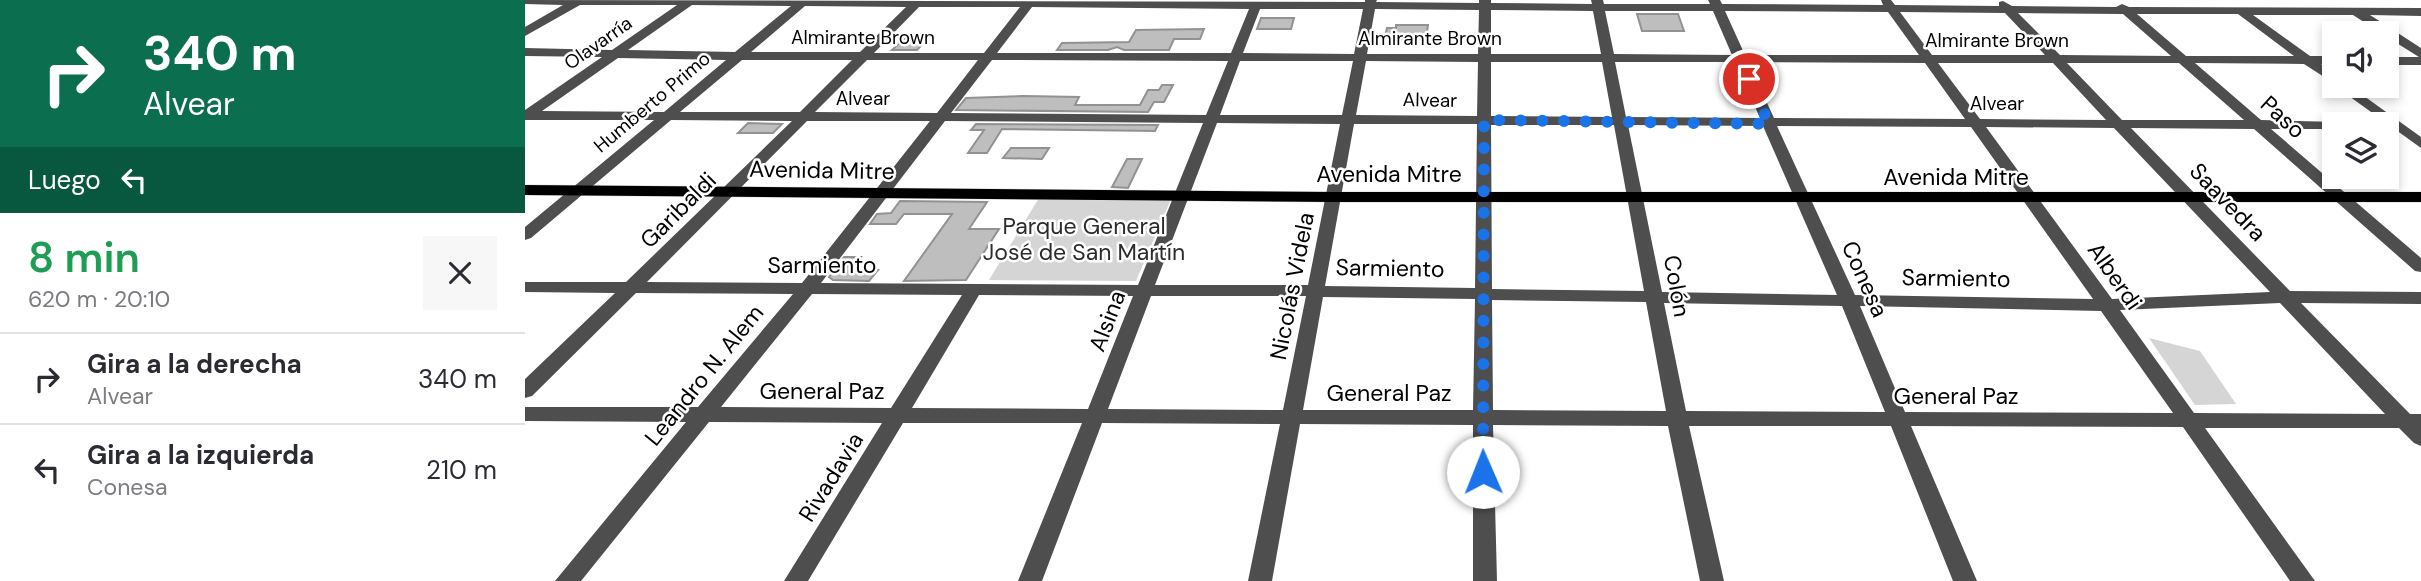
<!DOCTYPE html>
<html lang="es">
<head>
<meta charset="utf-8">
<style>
  body { margin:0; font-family:"DM Sans",sans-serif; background:#f7f7f7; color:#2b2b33; height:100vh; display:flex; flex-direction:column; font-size:26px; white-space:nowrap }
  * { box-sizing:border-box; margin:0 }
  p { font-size:23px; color:#7c7c81 }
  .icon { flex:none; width:38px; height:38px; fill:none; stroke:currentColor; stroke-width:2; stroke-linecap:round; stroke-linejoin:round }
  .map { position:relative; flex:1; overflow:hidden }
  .drawer { display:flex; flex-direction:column; background:#fff; width:525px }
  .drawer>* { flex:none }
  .hud { background:#0b6e4f; color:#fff; overflow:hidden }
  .controls { position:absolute; left:1797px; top:21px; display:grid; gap:14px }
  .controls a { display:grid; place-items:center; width:77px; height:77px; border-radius:0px; background:#fff; box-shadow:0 4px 10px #0003; font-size:35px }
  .pin { position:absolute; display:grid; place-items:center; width:60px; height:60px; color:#fff; margin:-30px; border:4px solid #fff; border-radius:50%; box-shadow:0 2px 7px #0007 }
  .me { position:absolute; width:77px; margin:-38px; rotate:359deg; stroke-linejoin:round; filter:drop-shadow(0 0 5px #0008) }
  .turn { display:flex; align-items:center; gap:24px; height:147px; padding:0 28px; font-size:32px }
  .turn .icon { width:91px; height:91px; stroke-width:2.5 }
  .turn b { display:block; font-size:49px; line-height:60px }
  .then { display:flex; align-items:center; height:66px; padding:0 28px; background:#0003; gap:14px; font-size:26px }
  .round { display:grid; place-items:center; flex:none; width:74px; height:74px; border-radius:0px; background:#f7f7f7 }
  .overview { display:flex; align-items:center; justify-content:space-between; height:119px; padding:0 28px }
  h1 { font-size:42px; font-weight:600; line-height:52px; color:#1e9e55 }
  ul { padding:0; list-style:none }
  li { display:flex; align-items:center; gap:21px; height:91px; padding:0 28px; border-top:2px solid #e1e1e2 }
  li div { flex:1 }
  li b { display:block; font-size:26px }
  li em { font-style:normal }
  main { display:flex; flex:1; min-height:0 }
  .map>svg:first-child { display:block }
  .green { fill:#d5d5d5 }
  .building { fill:#bebebe; stroke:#929292; stroke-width:2 }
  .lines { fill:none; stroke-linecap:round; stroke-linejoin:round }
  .major-casing { stroke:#dbdbdb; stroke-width:1 }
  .minor { fill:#4e4e4e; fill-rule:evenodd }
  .major { fill:#000; fill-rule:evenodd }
  .route { stroke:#1a73e8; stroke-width:12; stroke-dasharray:0 21.6 }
  .labels { text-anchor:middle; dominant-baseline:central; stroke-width:5; stroke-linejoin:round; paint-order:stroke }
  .far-street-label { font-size:19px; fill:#000; stroke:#fff }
  .street-label { font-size:23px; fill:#000; stroke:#fff }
  .park-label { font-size:23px; fill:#2c2c2c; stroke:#fff }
</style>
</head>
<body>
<main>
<section class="drawer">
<div class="hud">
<div class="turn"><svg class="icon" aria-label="right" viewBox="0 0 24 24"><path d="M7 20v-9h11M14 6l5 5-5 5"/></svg><div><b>340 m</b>Alvear</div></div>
<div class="then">Luego<svg class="icon" aria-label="left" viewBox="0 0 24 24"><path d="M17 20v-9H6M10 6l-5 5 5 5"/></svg></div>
</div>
<div class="overview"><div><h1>8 min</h1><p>620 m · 20:10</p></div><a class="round"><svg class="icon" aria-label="close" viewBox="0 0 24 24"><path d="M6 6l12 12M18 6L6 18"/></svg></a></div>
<ul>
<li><svg class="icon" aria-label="right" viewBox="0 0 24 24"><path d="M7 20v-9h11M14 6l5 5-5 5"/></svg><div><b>Gira a la derecha</b><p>Alvear</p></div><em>340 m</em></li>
<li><svg class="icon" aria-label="left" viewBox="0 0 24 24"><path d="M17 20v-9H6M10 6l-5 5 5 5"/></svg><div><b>Gira a la izquierda</b><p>Conesa</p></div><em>210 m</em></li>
</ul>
</section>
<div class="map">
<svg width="1896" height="581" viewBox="0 0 1896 581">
  <rect width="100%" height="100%" fill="#fff"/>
  <g class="green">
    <polygon points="514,198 646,199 611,281 464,280"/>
    <polygon points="1624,338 1675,351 1711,404 1670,405"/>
  </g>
  <g class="building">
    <polygon points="1112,14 1153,14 1159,31 1117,31"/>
    <polygon points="736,18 769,18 766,29 732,29"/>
    <polygon points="871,25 903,25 901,40 859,40 862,28 871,28"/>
    <polygon points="679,29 675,39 649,39 644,50 599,50 592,47 583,50 532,50 537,43 604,42 611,30"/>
    <polygon points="383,35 406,35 392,50 367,50"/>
    <polygon points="637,85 648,85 639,102 629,102 623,112 431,110 441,98 498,96 554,97 550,105 615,105 623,90 634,90"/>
    <polygon points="223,123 257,124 248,133 213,133"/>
    <polygon points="451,124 633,125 630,131 477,129 462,153 443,153 459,130 446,130"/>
    <polygon points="486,148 524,148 517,159 478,158"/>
    <polygon points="602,159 617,159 603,188 587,187"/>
    <polygon points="375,201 462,202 444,229 474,229 441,280 379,281 427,214 379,214 371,224 345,224 352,214 366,213"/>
    <polygon points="319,257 336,257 327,270 353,270 344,281 308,280 304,277"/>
  </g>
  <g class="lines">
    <defs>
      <polygon id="major" points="0,185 809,192 1896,192 1896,202 809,202 0,195"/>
    </defs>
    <use href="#major" class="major-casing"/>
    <g class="minor">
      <path d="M0,0L840,2V0H852L851,2L954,3V0H966V3L1067,4L1066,0H1078L1079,4H1185L1183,0H1195L1197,4L1358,5L1356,0H1366L1370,5L1474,6V2L1478,1L1487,6L1591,7L1597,4L1604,7L1896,8V16L1845,15L1896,48V65H1862V57H1894L1862,37V33H1856L1828,15H1728L1785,56H1810V64H1796L1810,73V84L1779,64L1670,63L1736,120L1815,122L1817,124H1810V129H1746L1896,258V272L1890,271L1729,129L1606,128L1765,291L1896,292V304L1776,303L1885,414H1896V446L1889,443L1874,428H1680L1790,581H1765L1658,427L1386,426L1452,581H1428L1366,426H1164L1199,581H1175L1143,426L968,425L972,581H948V425L775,424L747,581H723L755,424L577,423L517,581H493L557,423H378L283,581H259L357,423L184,422L56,581H30L161,422L0,421V407H173L268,294L111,293L7,396L0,398V379L90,293L0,292V282H101L267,121L146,120L6,238L0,240V227L129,120H0V110L77,57L0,56V48L87,50L152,5H55L0,36V27L38,5L0,4ZM167,5L266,6L210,52L103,50ZM280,6L381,7L335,52H226ZM394,7H495L459,53H349ZM507,7L724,9L706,53H472ZM735,9H838L829,54L718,53ZM850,9L954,10L953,54H842ZM966,10L1068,11L1076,54H966ZM1080,11H1188L1207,55L1089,54ZM1200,11L1363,12L1394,55H1220ZM1375,12L1480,13L1520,55H1407ZM1493,13L1598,14L1646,56L1535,55ZM1612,14H1713L1769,56H1661ZM93,58L201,60L139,112L17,111ZM217,60H327L275,112H155ZM342,60H453L412,113L290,112ZM467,60L703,61L681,115L426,113ZM715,61H828L817,115H695ZM841,61L953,62L952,116L831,115ZM966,62H1077L1087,117L966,116ZM1090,62H1210L1235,118L1101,117ZM1223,62L1400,63L1440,119L1249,118ZM1413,63H1528L1581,120L1455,119ZM1542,63H1654L1719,120H1597ZM282,121H405L277,283L122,282ZM420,121L678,123L613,285L296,283ZM692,123L815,124L783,285H630ZM829,124H952L950,288L800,286ZM966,125H1089L1119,291L967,289ZM1103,125L1238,126L1312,295L1137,292ZM1252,126L1446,127L1568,299L1330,295ZM1461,127L1589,128L1745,292L1587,299ZM287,294L437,295L366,408L196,407ZM454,295L608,296L563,409L387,408ZM626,296H781L758,410L583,409ZM798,297L950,299L948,410H778ZM967,300L1121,302L1141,411L968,410ZM1139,303L1317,306L1360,412L1161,411ZM1755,303L1860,414L1669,413L1595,310ZM1335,306L1576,311L1648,413L1380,412Z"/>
      <polygon points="1810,86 1825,86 1896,137 1896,148"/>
    </g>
    <use href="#major" class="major"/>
  </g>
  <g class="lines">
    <polyline class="route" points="958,472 959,120 1244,124 1224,79"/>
  </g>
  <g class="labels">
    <g class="far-street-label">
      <text x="338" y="37">Almirante Brown</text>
      <text x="905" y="38">Almirante Brown</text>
      <text x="1472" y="40">Almirante Brown</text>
      <text transform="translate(73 43) rotate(-35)">Olavarría</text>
      <text x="338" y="98">Alvear</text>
      <text transform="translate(905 100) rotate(1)">Alvear</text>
      <text transform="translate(127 102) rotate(-40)">Humberto Primo</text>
      <text x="1472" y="103">Alvear</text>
    </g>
    <g class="street-label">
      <text transform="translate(1758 117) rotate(42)">Paso</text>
      <text transform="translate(297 170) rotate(1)">Avenida Mitre</text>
      <text x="864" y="174">Avenida Mitre</text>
      <text x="1431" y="177">Avenida Mitre</text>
      <text transform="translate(1703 202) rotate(46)">Saavedra</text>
      <text transform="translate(153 210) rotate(-45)">Garibaldi</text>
      <text x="297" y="265">Sarmiento</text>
      <text transform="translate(865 268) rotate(1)">Sarmiento</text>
      <text transform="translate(1590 276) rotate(55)">Alberdi</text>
      <text transform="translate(1431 278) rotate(1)">Sarmiento</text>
      <text transform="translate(1340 279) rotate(66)">Conesa</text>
      <text transform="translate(767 286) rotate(-79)">Nicolás Videla</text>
      <text transform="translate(1152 286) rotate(80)">Colón</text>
      <text transform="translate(582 321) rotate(-69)">Alsina</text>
      <text transform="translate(179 375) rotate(-51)">Leandro N. Alem</text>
      <text x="297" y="391">General Paz</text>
      <text x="864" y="393">General Paz</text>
      <text x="1431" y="396">General Paz</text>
      <text transform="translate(306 477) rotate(-58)">Rivadavia</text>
    </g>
    <g class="park-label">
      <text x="559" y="226">Parque General<tspan x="559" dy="26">José de San Martín</tspan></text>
    </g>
  </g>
</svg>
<div class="controls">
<a><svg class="icon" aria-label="sound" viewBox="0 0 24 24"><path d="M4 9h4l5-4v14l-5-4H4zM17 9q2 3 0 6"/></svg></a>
<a><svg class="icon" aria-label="layers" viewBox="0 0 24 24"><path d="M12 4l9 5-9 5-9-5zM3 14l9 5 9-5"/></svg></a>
</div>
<div class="pin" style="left:1224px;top:79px;background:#d93025"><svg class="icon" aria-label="arrive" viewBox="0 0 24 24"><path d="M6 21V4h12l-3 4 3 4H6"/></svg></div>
<svg class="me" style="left:958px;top:472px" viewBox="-20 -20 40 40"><circle r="19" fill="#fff"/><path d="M0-13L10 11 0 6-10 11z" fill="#1a73e8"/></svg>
</div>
</main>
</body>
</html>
